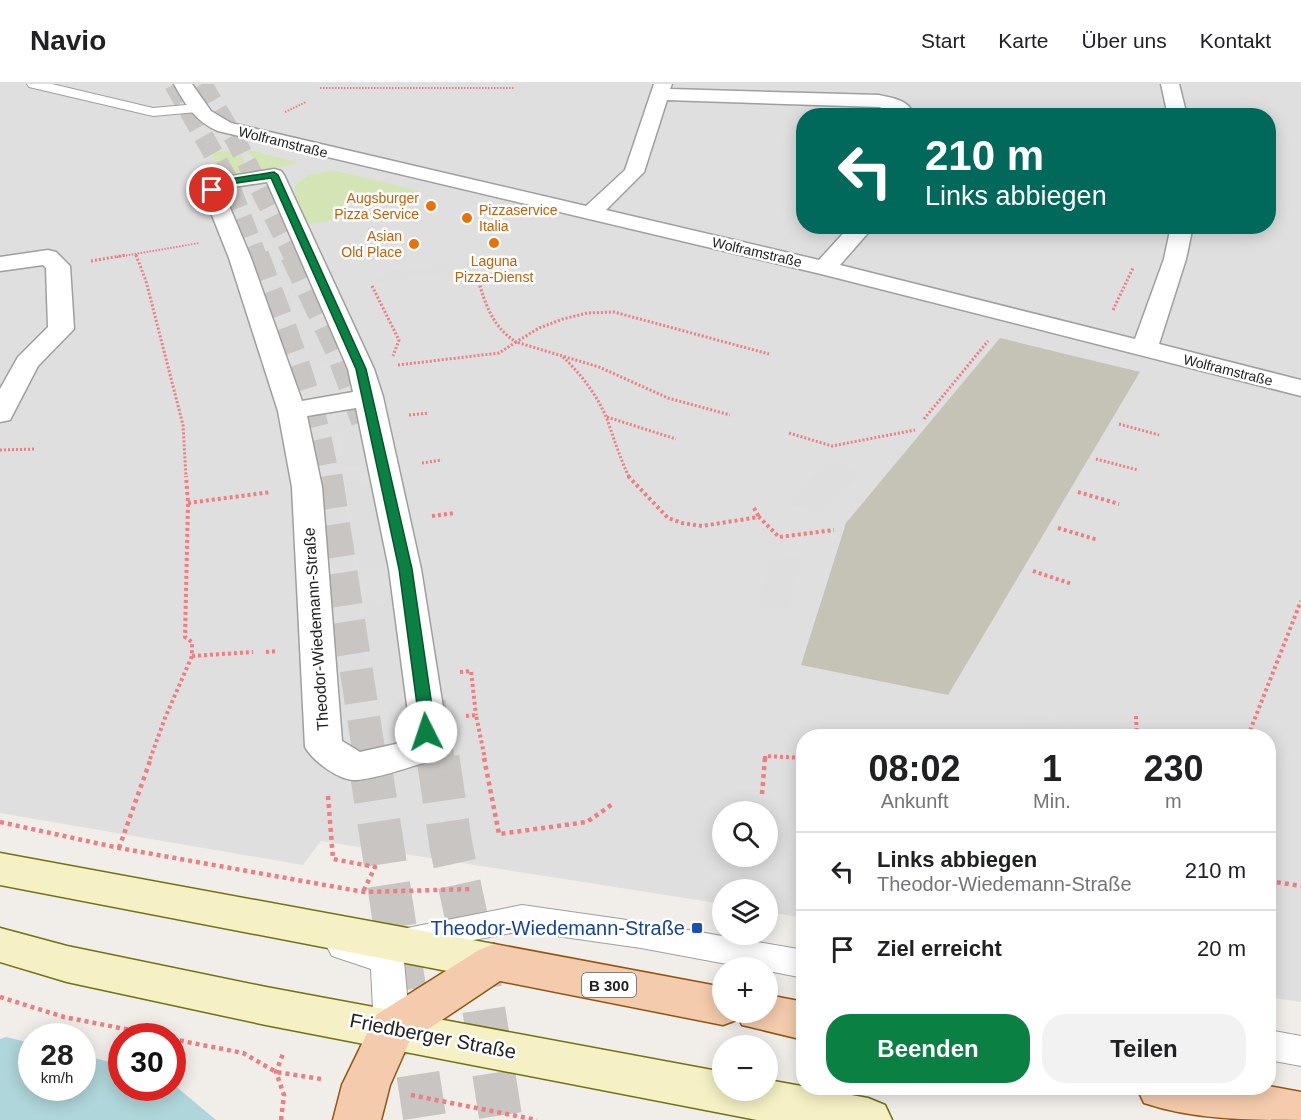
<!DOCTYPE html>
<html lang="de">
<head>
<meta charset="utf-8">
<style>
  body { margin:0; font-family:Arial,sans-serif; background:#f2f2f2; color:#202124; height:100vh; display:flex; flex-direction:column; font-size:22px; white-space:nowrap }
  * { box-sizing:border-box; margin:0 }
  p { font-size:20px; color:#757577 }
  .icon { flex:none; width:33px; height:33px; fill:none; stroke:currentColor; stroke-width:2; stroke-linecap:round; stroke-linejoin:round }
  .map { position:relative; flex:1; overflow:hidden }
  .panel { position:absolute; left:796px; top:645px; width:480px; height:366px; display:flex; flex-direction:column; background:#fff; border-radius:24px; box-shadow:0 3px 15px #0003 }
  .panel>* { flex:none }
  .guide { position:absolute; left:796px; top:24px; width:480px; height:126px; border-radius:24px; box-shadow:0 3px 15px #0003; background:#00695c; color:#fff; overflow:hidden }
  .tools { position:absolute; left:712px; top:717px; display:grid; gap:12px }
  .tools a { display:grid; place-items:center; width:66px; height:66px; border-radius:50%; background:#fff; box-shadow:0 3px 15px #0003; font-size:30px }
  .speed { position:absolute; left:18px; top:939px; display:flex; gap:12px; font-size:30px; font-weight:700; text-align:center }
  .speed>* { display:grid; place-content:center; width:78px; height:78px; border-radius:50%; background:#fff; box-shadow:0 3px 15px #0003; line-height:1 }
  .speed small { font-size:15px; font-weight:400 }
  .speed .limit { border:9px solid #d22; background:#fff; color:#111 }
  .pin { position:absolute; display:grid; place-items:center; width:51px; height:51px; color:#fff; margin:-26px; border:3px solid #fff; border-radius:50%; box-shadow:0 2px 6px #0007 }
  .me { position:absolute; width:66px; margin:-33px; rotate:356deg; stroke-linejoin:round; filter:drop-shadow(0 0 4px #0008) }
  .turn { display:flex; align-items:center; gap:21px; height:126px; padding:0 30px; font-size:27px }
  .turn .icon { width:78px; height:78px; stroke-width:2.5 }
  .turn b { display:block; font-size:42px; line-height:51px }
  .eta { display:flex; justify-content:space-evenly; align-items:center; height:102px; text-align:center }
  .eta b { font-size:36px; font-weight:600; line-height:42px }
  .primary-button { display:flex; gap:12px; margin-top:auto; padding:12px 30px }
  .primary-button a { flex:1; height:69px; border-radius:24px; background:#0b8043; color:#fff; font-size:24px; font-weight:600; line-height:69px; text-align:center }
  .primary-button a+a { background:#f2f2f2; color:#202124 }
  ul { padding:0; list-style:none }
  li { display:flex; align-items:center; gap:18px; height:78px; padding:0 30px; border-top:2px solid #e0e0e0 }
  li div { flex:1 }
  li b { display:block; font-size:22px }
  li em { font-style:normal }
  header { display:flex; align-items:center; gap:36px; box-sizing:border-box; height:84px; padding:0 30px; background:#fff; border-bottom:2px solid #e0e0e0 }
  header strong { font-size:28px }
  nav { display:flex; gap:33px; margin-inline-start:auto; font-size:21px }
  .map>svg:first-child { display:block }
  .residential { fill:#e0dfdf; fill-rule:evenodd }
  .construction { fill:#c5c3b6 }
  .grass { fill:#d3e5b5 }
  .parking { fill:#dedede }
  .water { fill:#afd6da }
  .lines { fill:none; stroke-linecap:round; stroke-linejoin:round }
  .secondary-tunnel-far3 { stroke:#c8c5c2; stroke-width:20; stroke-dasharray:20 10; stroke-linecap:butt }
  .secondary-tunnel-far2 { stroke:#c8c5c2; stroke-width:26; stroke-dasharray:26 13; stroke-linecap:butt }
  .secondary-tunnel-far1 { stroke:#c8c5c2; stroke-width:33; stroke-dasharray:33 16; stroke-linecap:butt }
  .secondary-tunnel { stroke:#c8c5c2; stroke-width:43; stroke-dasharray:43 21; stroke-linecap:butt }
  .lane-casing { stroke:#9f9f9f; stroke-width:2 }
  .street-casing { stroke:#9f9f9f; stroke-width:3 }
  .secondary-casing { stroke:#727010; stroke-width:3 }
  .primary-casing { stroke:#91550f; stroke-width:3 }
  .path-far3 { stroke:#ed7e81; stroke-width:2; stroke-dasharray:1.5 1.5; stroke-linecap:butt }
  .path-far2 { stroke:#ed7e81; stroke-width:3; stroke-dasharray:2 2; stroke-linecap:butt }
  .path-far1 { stroke:#ed7e81; stroke-width:4; stroke-dasharray:3 3; stroke-linecap:butt }
  .path { stroke:#ed7e81; stroke-width:4.5; stroke-dasharray:4 4; stroke-linecap:butt }
  .lane { fill:#fff; fill-rule:evenodd }
  .street { fill:#fff; fill-rule:evenodd }
  .secondary { fill:#f5f1c4; fill-rule:evenodd }
  .primary { fill:#f4cbac; fill-rule:evenodd }
  .route { fill:#0b8043; stroke:#07532c; stroke-width:1.5 }
  .food-dot { fill:#e8710a; stroke:#fff; stroke-width:2 }
  .transit-dot { fill:#1a4fb4; stroke:#fff; stroke-width:2 }
  .labels { text-anchor:middle; dominant-baseline:central; stroke-width:5; stroke-linejoin:round; paint-order:stroke }
  .far-street-label { font-size:14px; fill:#222; stroke:#fff }
  .far-food-label { font-size:14px; fill:#c56008; stroke:#fff; text-anchor:end }
  .shield { fill:#fff; stroke:#646464; stroke-width:1.5 }
  .shield-label { font-size:15px; font-weight:bold; fill:#222 }
  .street-label { font-size:16px; fill:#222; stroke:#fff }
  .near-transit-label { font-size:20px; fill:#164399; stroke:#fff; text-anchor:end }
  .near-street-label { font-size:20px; fill:#222; stroke:#fff }
</style>
</head>
<body>
<header>
<strong>Navio</strong>
<nav><a>Start</a><a>Karte</a><a>Über uns</a><a>Kontakt</a></nav>
</header>
<div class="map">
<svg width="1301" height="1036" viewBox="0 0 1301 1036">
  <rect width="100%" height="100%" fill="#f1eeea"/>
  <path class="residential" d="M0,0H1301V918L1269,913V652H804V834L768,828V806H723V820L321,757L303,781L0,729ZM804,32H1269V142H804ZM723,728H768V772H723Z"/>
  <polygon class="construction" points="1000,254 1140,288 948,611 801,581 846,439"/>
  <g class="grass">
    <polygon points="237,65 251,88 225,93 211,69"/>
    <polygon points="247,65 299,79 262,87"/>
    <polygon points="330,87 336,87 420,107 414,110 380,112 358,117 344,123 328,138 308,140 295,109 295,101 309,91"/>
  </g>
  <g class="parking">
    <polygon points="246,108 269,108 293,161 271,162"/>
    <polygon points="252,123 268,162 246,162 232,124"/>
    <polygon points="300,172 322,223 298,224 276,173"/>
    <polygon points="252,173 273,173 296,224 272,225"/>
    <polygon points="497,175 482,186 364,199 384,188"/>
    <polygon points="304,233 328,233 351,281 325,282"/>
    <polygon points="305,241 322,282 297,283 281,242"/>
    <polygon points="335,330 362,330 373,381 345,382"/>
    <polygon points="307,334 334,336 342,382 314,382"/>
    <polygon points="829,377 861,386 823,430 790,420"/>
    <polygon points="346,397 375,400 387,485 358,484"/>
    <polygon points="316,402 344,405 354,484 324,482"/>
    <polygon points="803,471 788,523 758,524 771,475"/>
    <polygon points="329,516 360,517 366,594 332,592"/>
    <polygon points="364,517 395,519 402,596 370,594"/>
    <polygon points="1024,631 1122,645 1122,652 1024,652"/>
  </g>
  <polygon class="water" points="6,953 31,959 32,1004 82,1004 83,971 121,981 122,1004 172,1004 173,1000 216,1036 0,1036 0,955"/>
  <g class="lines">
    <g class="secondary-tunnel-far3">
      <polyline points="174,0 227,94 257,173"/>
      <polyline points="202,0 236,57 294,173"/>
    </g>
    <g class="secondary-tunnel-far2">
      <path d="M256,171C283,244 314,316 326,393"/>
      <polyline points="293,171 339,268 364,337"/>
    </g>
    <g class="secondary-tunnel-far1">
      <polyline points="326,392 370,675"/>
      <polyline points="429,618 438,675"/>
    </g>
    <g class="secondary-tunnel">
      <polyline points="369,674 425,1036"/>
      <polyline points="438,674 451,762 477,882 501,1036"/>
    </g>
    <defs>
      <g id="lane">
        <polygon points="27,0 52,0 153,24 197,20 204,24 197,28 153,32 29,3"/>
        <polygon points="522,821 641,838 804,866 804,894 768,887 768,884 748,884 641,864 522,847 404,869 399,868 404,877 410,945 404,956 392,960 380,956 374,945 371,885 332,872 327,863 332,854 344,850 392,865 387,856 392,847"/>
        <polygon points="1269,946 1301,952 1301,982 1269,976"/>
      </g>
      <g id="street">
        <path d="M174,0H192L211,27L231,39L586,122L625,86L654,0H672L670,5L879,11C891,14 904,15 911,25L910,32H892V27L879,23L667,16L644,88L606,126L819,176L850,142H874L840,181L1135,255L1164,175L1171,142H1193L1186,175L1159,260L1301,296V312L821,190L218,47C196,38 185,20 174,0Z"/>
        <polygon points="1161,0 1179,0 1187,32 1168,32"/>
        <path d="M274,85L281,87L284,91L374,285L383,313L421,485L445,636L444,648L426,678C407,684 375,695 356,696C339,697 313,677 305,663L292,403L278,327L229,174L202,106L213,95ZM267,98L348,285L353,308L302,317L251,174L223,107L226,104ZM356,324L389,485L409,636L408,647L400,659L360,668L342,657L322,403L307,332Z"/>
        <polygon points="48,166 56,168 70,182 74,245 38,282 10,336 0,338 0,305 18,273 48,243 46,184 43,181 0,187 0,173"/>
      </g>
      <g id="secondary">
        <polygon points="0,769 494,860 509,866 516,878 509,890 494,896 0,801"/>
        <polygon points="0,844 67,862 266,903 723,988 723,1006 768,1006 768,996 868,1014 885,1021 892,1036 757,1036 266,941 67,898 0,878"/>
      </g>
      <g id="primary">
        <polygon points="494,860 723,903 723,928 768,928 768,911 804,918 804,956 742,941 739,935 723,941 500,897 409,958 390,1001 381,1036 333,1036 342,1001 376,931 479,866"/>
        <path d="M1269,1002L1301,1008V1036C1248,1036 1195,1036 1144,1019L1137,1004Z"/>
      </g>
    </defs>
    <use href="#lane" class="lane-casing"/>
    <use href="#street" class="street-casing"/>
    <use href="#secondary" class="secondary-casing"/>
    <use href="#primary" class="primary-casing"/>
    <g class="path-far3">
      <polyline points="320,4 515,4"/>
      <polyline points="285,28 306,18"/>
      <polyline points="136,170 137,173"/>
      <polyline points="117,173 199,159"/>
    </g>
    <g class="path-far2">
      <polyline points="136,171 146,197 183,341 186,393"/>
      <polyline points="91,177 126,171"/>
      <path d="M476,190C485,217 490,241 516,258L539,244L563,235L587,229L614,228L769,270"/>
      <polyline points="372,202 399,256 393,272"/>
      <polyline points="1113,226 1133,184"/>
      <path d="M563,273C581,290 597,311 607,335C614,355 620,374 629,393"/>
      <polyline points="398,281 499,269 516,258 599,283 668,314 730,331"/>
      <polyline points="409,331 429,329"/>
      <polyline points="607,333 676,355"/>
      <polyline points="924,335 988,257"/>
      <polyline points="1119,340 1159,351"/>
      <polyline points="789,349 832,362 915,346"/>
      <polyline points="0,366 36,365"/>
      <polyline points="1096,375 1138,386"/>
      <polyline points="422,379 442,376"/>
    </g>
    <g class="path-far1">
      <polyline points="628,392 668,434 682,439 702,442 759,433 779,453 834,446"/>
      <polyline points="1078,408 1119,420"/>
      <polyline points="188,419 271,408"/>
      <polyline points="754,424 759,433"/>
      <polyline points="432,432 455,429"/>
      <polyline points="1058,444 1098,456"/>
      <polyline points="1033,487 1072,500"/>
      <polyline points="266,568 277,567"/>
      <polyline points="192,572 253,568"/>
      <polyline points="460,588 471,587 476,631"/>
      <polyline points="466,632 476,631 485,675"/>
      <polyline points="1136,632 1137,652"/>
      <polyline points="1248,652 1301,517"/>
      <polyline points="150,675 165,634 192,572 192,558 185,553 188,419 186,392"/>
      <polyline points="765,675 765,672 804,674"/>
    </g>
    <g class="path">
      <polyline points="484,674 499,750 587,738 614,719"/>
      <polyline points="799,674 804,674"/>
      <polyline points="762,710 765,674"/>
      <polyline points="328,712 333,775 375,783 363,808"/>
      <polyline points="0,738 119,764 364,808 473,805"/>
      <polyline points="119,764 151,674"/>
      <polyline points="1269,797 1301,802"/>
      <polyline points="0,913 64,933 161,952"/>
      <polyline points="172,955 243,969 276,988 321,995"/>
      <polyline points="411,1011 537,1036"/>
      <polyline points="281,1036 284,1011 276,988 284,967"/>
    </g>
    <use href="#lane" class="lane"/>
    <use href="#street" class="street"/>
    <use href="#secondary" class="secondary"/>
    <use href="#primary" class="primary"/>
  </g>
  <polygon class="route" points="274,88 278,91 366,285 412,485 434,636 433,648 426,653 418,648 419,636 399,485 356,285 271,94 223,101 212,109 208,106 217,97"/>
  <g class="food-dot">
    <circle cx="431" cy="122" r="6"/>
    <circle cx="467" cy="134" r="6"/>
    <circle cx="494" cy="159" r="6"/>
    <circle cx="414" cy="160" r="6"/>
  </g>
  <rect class="transit-dot" x="691" y="838" width="12" height="12" rx="3"/>
  <g class="labels">
    <g class="far-street-label">
      <text transform="translate(283 58) rotate(14)">Wolframstraße</text>
      <text transform="translate(757 168) rotate(13)">Wolframstraße</text>
      <text transform="translate(1228 286) rotate(14)">Wolframstraße</text>
    </g>
    <g class="far-food-label">
      <text x="419" y="114">Augsburger<tspan x="419" dy="16">Pizza Service</tspan></text>
      <text x="479" y="126" text-anchor="start">Pizzaservice<tspan x="479" dy="16">Italia</tspan></text>
      <text x="402" y="152">Asian<tspan x="402" dy="16">Old Place</tspan></text>
      <text x="494" y="177" text-anchor="middle">Laguna<tspan x="494" dy="16">Pizza-Dienst</tspan></text>
    </g>
    <rect class="shield" x="582" y="889" width="54" height="24" rx="4.5"/>
    <g class="shield-label">
      <text x="609" y="901">B 300</text>
    </g>
    <g class="street-label">
      <text transform="translate(316 545) rotate(-94)">Theodor-Wiedemann-Straße</text>
    </g>
    <g class="near-transit-label">
      <text x="685" y="844">Theodor-Wiedemann-Straße</text>
    </g>
    <g class="near-street-label">
      <text transform="translate(433 952) rotate(11)">Friedberger Straße</text>
    </g>
  </g>
</svg>
<div class="tools">
<a><svg class="icon" aria-label="search" viewBox="0 0 24 24"><circle cx="10" cy="10" r="6"/><path d="M15 15l6 6"/></svg></a>
<a><svg class="icon" aria-label="layers" viewBox="0 0 24 24"><path d="M12 4l9 5-9 5-9-5zM3 14l9 5 9-5"/></svg></a>
<a>+</a>
<a>−</a>
</div>
<div class="speed"><div>28<small>km/h</small></div><div class="limit">30</div></div>
<div class="pin" style="left:212px;top:106px;background:#d93025"><svg class="icon" aria-label="arrive" viewBox="0 0 24 24"><path d="M6 21V4h12l-3 4 3 4H6"/></svg></div>
<svg class="me" style="left:426px;top:648px" viewBox="-20 -20 40 40"><circle r="19" fill="#fff"/><path d="M0-13L10 11 0 6-10 11z" fill="#0b8043"/></svg>
<div class="guide">
<div class="turn"><svg class="icon" aria-label="left" viewBox="0 0 24 24"><path d="M17 20v-9H6M10 6l-5 5 5 5"/></svg><div><b>210 m</b>Links abbiegen</div></div>
</div>
<section class="panel">
<div class="eta">
<div><b>08:02</b><p>Ankunft</p></div>
<div><b>1</b><p>Min.</p></div>
<div><b>230</b><p>m</p></div>
</div>
<ul>
<li><svg class="icon" aria-label="left" viewBox="0 0 24 24"><path d="M17 20v-9H6M10 6l-5 5 5 5"/></svg><div><b>Links abbiegen</b><p>Theodor-Wiedemann-Straße</p></div><em>210 m</em></li>
<li><svg class="icon" aria-label="arrive" viewBox="0 0 24 24"><path d="M6 21V4h12l-3 4 3 4H6"/></svg><div><b>Ziel erreicht</b></div><em>20 m</em></li>
</ul>
<div class="primary-button"><a>Beenden</a><a>Teilen</a></div>
</section>
</div>
</body>
</html>
